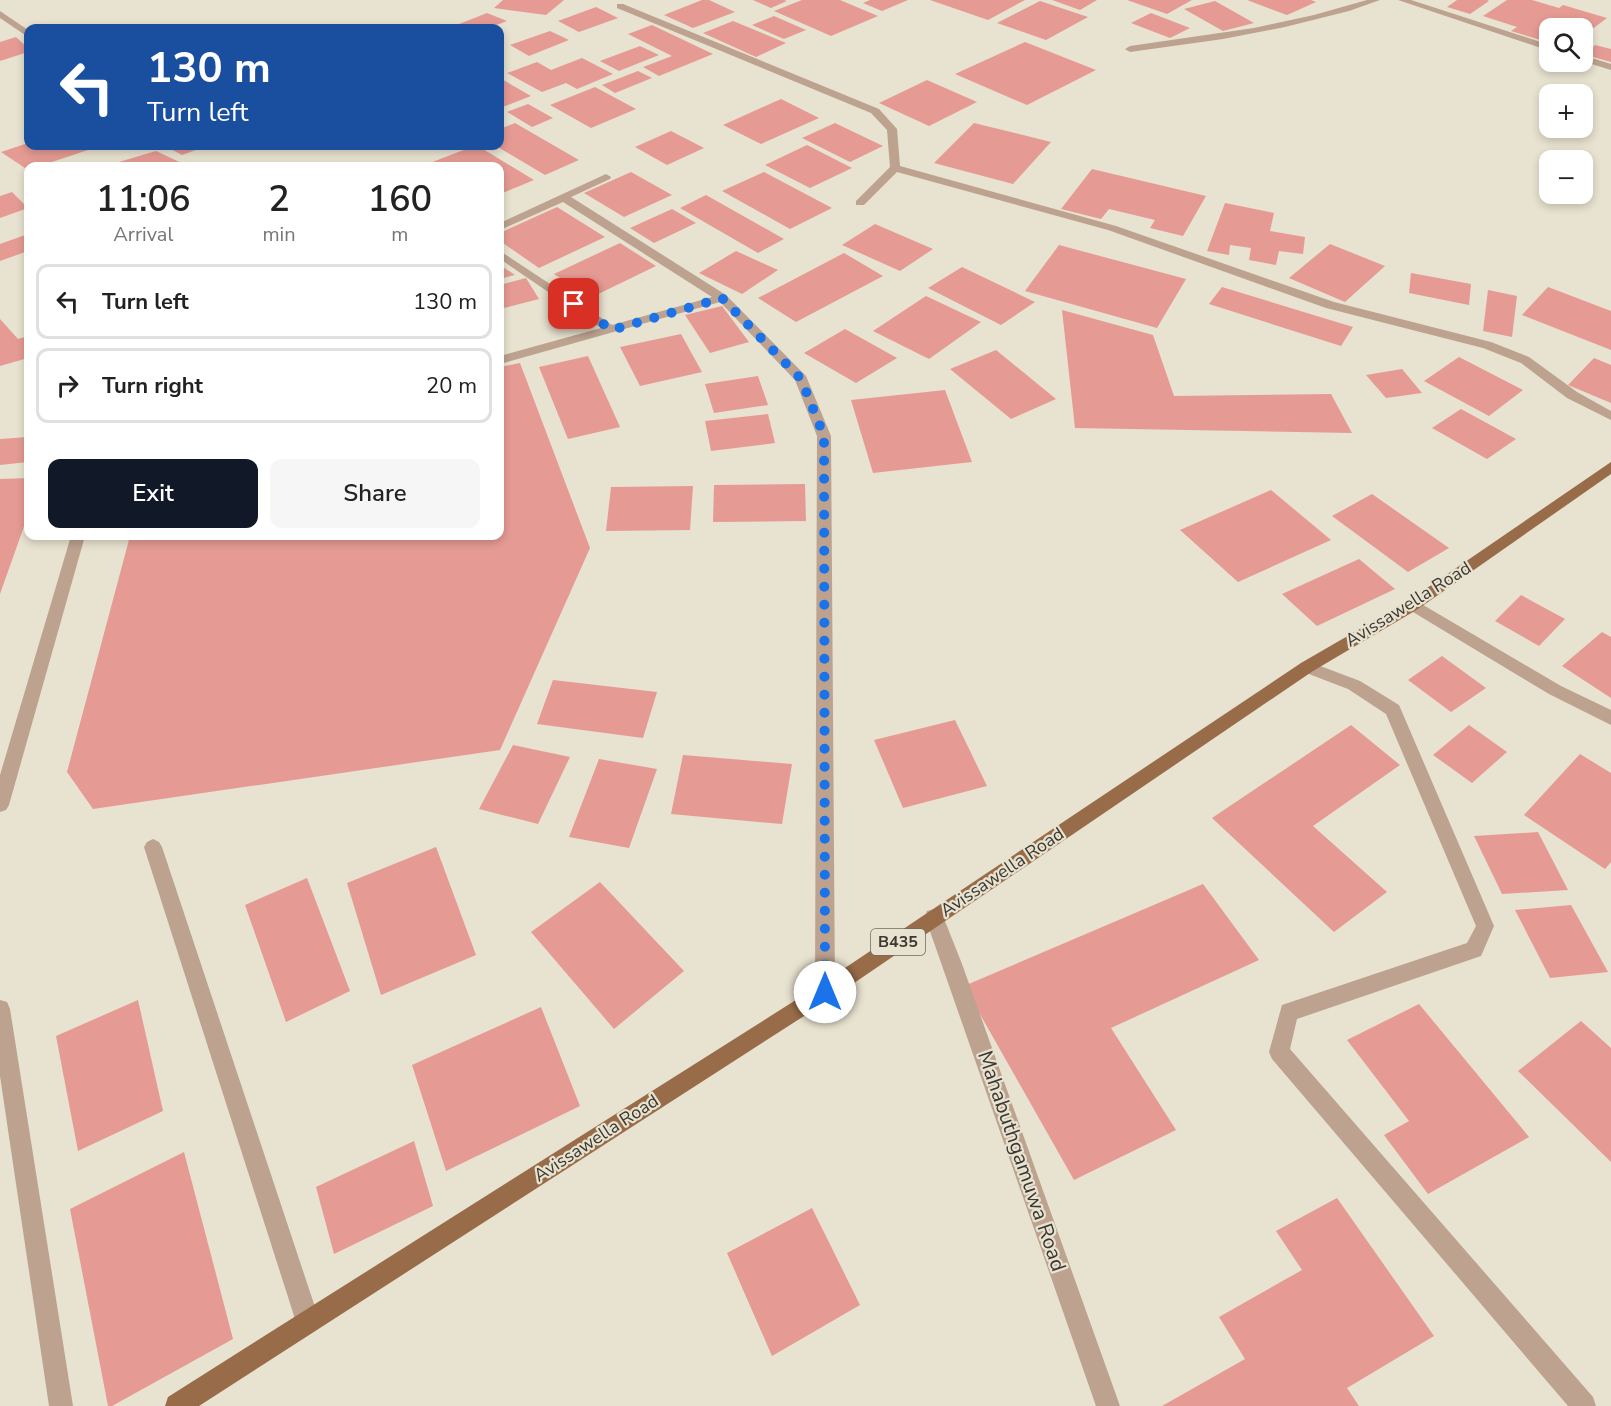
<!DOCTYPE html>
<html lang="en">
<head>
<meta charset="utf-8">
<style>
  body { margin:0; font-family:"Nunito Sans",sans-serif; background:#f6f6f6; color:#222; height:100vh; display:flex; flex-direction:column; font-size:22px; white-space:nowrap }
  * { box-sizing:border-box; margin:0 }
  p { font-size:20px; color:#767676 }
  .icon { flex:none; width:33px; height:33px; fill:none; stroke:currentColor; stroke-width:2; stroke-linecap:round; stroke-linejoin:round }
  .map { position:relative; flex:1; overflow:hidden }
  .sheet { position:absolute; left:24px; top:162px; width:480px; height:378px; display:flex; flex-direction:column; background:#fff; border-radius:12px; box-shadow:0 3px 9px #0003 }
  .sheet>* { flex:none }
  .top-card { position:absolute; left:24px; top:24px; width:480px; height:126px; border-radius:12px; box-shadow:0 3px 9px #0003; background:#1a4fa0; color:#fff; overflow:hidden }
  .buttons { position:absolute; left:1539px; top:18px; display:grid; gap:12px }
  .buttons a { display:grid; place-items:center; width:54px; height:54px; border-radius:12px; background:#fff; box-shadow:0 3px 9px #0003; font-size:30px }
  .pin { position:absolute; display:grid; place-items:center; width:51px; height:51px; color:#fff; margin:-26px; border-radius:12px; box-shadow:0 3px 9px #0006 }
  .me { position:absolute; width:66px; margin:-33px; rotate:0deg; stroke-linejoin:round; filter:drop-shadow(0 0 4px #0008) }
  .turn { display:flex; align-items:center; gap:21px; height:126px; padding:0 24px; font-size:27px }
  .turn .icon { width:78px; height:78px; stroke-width:2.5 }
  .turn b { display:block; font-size:42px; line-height:51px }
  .eta { display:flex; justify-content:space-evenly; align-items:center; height:102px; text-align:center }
  .eta b { font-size:36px; font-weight:600; line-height:42px }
  .action { display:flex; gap:12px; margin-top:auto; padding:12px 24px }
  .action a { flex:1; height:69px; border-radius:12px; background:#111827; color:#fff; font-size:24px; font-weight:600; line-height:69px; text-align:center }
  .action a+a { background:#f6f6f6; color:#222 }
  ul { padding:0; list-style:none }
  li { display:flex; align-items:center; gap:18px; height:75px; margin:0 12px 9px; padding:0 12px; border:3px solid #e0e0e0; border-radius:12px }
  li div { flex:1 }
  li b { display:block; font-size:22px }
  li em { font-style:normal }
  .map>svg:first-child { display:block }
  .building { fill:#e59b93 }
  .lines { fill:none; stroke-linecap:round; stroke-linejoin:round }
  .service { fill:#bca28f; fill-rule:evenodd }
  .minor { fill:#bca28f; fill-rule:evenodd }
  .primary { fill:#986c48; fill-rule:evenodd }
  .route { stroke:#1a73e8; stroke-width:10; stroke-dasharray:0 18 }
  .labels { text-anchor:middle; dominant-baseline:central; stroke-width:4.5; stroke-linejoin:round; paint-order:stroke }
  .shield { fill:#e8e2d0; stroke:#6f6b61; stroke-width:1.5 }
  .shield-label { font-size:16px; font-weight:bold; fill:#3b3831 }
  .street-label { font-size:18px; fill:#3b3831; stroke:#e8e2d0 }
  .near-street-label { font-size:21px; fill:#3b3831; stroke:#e8e2d0 }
</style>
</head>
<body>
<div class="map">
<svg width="1611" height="1406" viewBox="0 0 1611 1406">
  <rect width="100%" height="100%" fill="#e8e2d0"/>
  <g class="building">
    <polygon points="503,0 564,0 546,15 494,8"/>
    <polygon points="702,0 709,0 735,12 693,28 664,15"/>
    <polygon points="753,0 784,0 787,1 771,8"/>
    <polygon points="802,0 840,0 878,16 831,36 774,11"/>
    <polygon points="870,0 908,0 882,11 863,3"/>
    <polygon points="930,0 1025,0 988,20"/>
    <polygon points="1052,0 1097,0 1080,10"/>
    <polygon points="1127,0 1192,0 1167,14"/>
    <polygon points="1247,0 1311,0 1316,2 1287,15"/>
    <polygon points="1457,0 1487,0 1489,1 1470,14 1447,7"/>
    <polygon points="1507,0 1532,0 1559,8 1563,5 1607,18 1587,33 1582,31 1582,28 1564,26 1560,28 1550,28 1550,43 1511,31 1517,27 1483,16"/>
    <polygon points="1040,1 1088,17 1046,40 997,23"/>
    <polygon points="1215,1 1254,23 1223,31 1184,9"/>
    <polygon points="596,7 618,18 579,32 558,21"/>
    <polygon points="487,13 507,21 489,28 454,26"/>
    <polygon points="1151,13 1190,28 1170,38 1131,23"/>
    <polygon points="774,16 806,30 784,39 752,25"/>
    <polygon points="733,21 786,43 756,57 703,33"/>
    <polygon points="652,25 713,54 659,76 643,67 672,56 628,34"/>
    <polygon points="550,31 569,40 529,56 510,45"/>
    <polygon points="16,37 28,48 28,52 0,61 0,42"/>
    <polygon points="1025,42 1096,70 1027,105 955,74"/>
    <polygon points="1595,45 1611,49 1611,62 1586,55"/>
    <polygon points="640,46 659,55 619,71 600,61"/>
    <polygon points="582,58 613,74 577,89 566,83 542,92 507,73 537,62 551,70"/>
    <polygon points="638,71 652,78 615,93 602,85"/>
    <polygon points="500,78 531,96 500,108"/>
    <polygon points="927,80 977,102 929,126 879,103"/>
    <polygon points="595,87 636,109 591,128 550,105"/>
    <polygon points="781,99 819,118 761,144 723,125"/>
    <polygon points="528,104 553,118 532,127 507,112"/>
    <polygon points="515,123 579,160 545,175 496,146 500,146 500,129"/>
    <polygon points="835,123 883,146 850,162 802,138"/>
    <polygon points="974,123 1051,142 1013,184 934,163"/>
    <polygon points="671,131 704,148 667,165 635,147"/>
    <polygon points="28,143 28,146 100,146 40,166 28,166 28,170 1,152"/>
    <polygon points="807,145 852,168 810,188 765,165"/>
    <polygon points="165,146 207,146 182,155"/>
    <polygon points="474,146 478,146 534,180 500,194 500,166 422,166"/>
    <polygon points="156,151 188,166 118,166 112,164"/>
    <polygon points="1092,169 1206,196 1183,236 1150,228 1155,220 1109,209 1101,219 1061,209"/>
    <polygon points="631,172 672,195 624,217 584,193"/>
    <polygon points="764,172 832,208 790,229 722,191"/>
    <polygon points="12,192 28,208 0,218 0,196"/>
    <polygon points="706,195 784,239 758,253 680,208"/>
    <polygon points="1225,203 1274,213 1270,231 1305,237 1303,254 1279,251 1276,265 1249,260 1251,248 1230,245 1229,255 1207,251"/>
    <polygon points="557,207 605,237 539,268 500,241 500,233"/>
    <polygon points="672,209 696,223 654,243 630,228"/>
    <polygon points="875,224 933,249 900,271 842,245"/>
    <polygon points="28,234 28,251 0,261 0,244"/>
    <polygon points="620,243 656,266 590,298 554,274"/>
    <polygon points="1330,244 1385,266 1345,302 1289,278"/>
    <polygon points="1059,245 1186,279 1157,328 1025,291"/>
    <polygon points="736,251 778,270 742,294 699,273"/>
    <polygon points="844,253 883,276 796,322 758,298"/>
    <polygon points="500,265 515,275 500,279"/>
    <polygon points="962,267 1035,302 1001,325 928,288"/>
    <polygon points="1411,273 1471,284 1469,305 1409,293"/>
    <polygon points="526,278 539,299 500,309 500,285"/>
    <polygon points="1222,287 1353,327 1341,346 1209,304"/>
    <polygon points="1548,287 1611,311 1611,350 1522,315"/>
    <polygon points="1488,290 1517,296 1512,337 1483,331"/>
    <polygon points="926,296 981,322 929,359 873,331"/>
    <polygon points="722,306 749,342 710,353 685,315"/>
    <polygon points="1062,310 1153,335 1174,396 1331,394 1352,433 1075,428"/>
    <polygon points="0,319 18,339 28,336 28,358 0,366"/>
    <polygon points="845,329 897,358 856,383 804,353"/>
    <polygon points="681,334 702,372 640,386 620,347"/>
    <polygon points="996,350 1056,399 1011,419 950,369"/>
    <polygon points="588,356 620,427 568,439 539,367"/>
    <polygon points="1459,357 1523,390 1489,416 1424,381"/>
    <polygon points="1594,358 1611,365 1611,403 1568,385"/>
    <polygon points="520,363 590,548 500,750 93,809 67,772 130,536 500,536 500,367"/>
    <polygon points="1402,369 1422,393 1386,398 1366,375"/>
    <polygon points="758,376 768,405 714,413 705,384"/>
    <polygon points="945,390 972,462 873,473 851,400"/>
    <polygon points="1461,409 1516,439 1487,459 1432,428"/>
    <polygon points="768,414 775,443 711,451 705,421"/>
    <polygon points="28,437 28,462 0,465 0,439"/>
    <polygon points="28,478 28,515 0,594 0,479"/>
    <polygon points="805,484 806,521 713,522 714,485"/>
    <polygon points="693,486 690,530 606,531 611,487"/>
    <polygon points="1271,490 1331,540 1238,582 1180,530"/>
    <polygon points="1372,494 1449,548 1408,572 1332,516"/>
    <polygon points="1359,559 1395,589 1317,626 1282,594"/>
    <polygon points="1521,595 1565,619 1539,646 1495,621"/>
    <polygon points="1602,632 1611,637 1611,698 1562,666"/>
    <polygon points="1442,656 1486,688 1451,712 1408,680"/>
    <polygon points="553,680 657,692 643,738 537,724"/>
    <polygon points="955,720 987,786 903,808 874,740"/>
    <polygon points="1351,725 1400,765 1313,826 1387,892 1334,932 1212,818"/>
    <polygon points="1469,725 1507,752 1472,783 1433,755"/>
    <polygon points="513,745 570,757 538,824 479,809"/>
    <polygon points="1580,754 1611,773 1611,862 1605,869 1524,815"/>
    <polygon points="683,755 792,764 782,824 671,814"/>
    <polygon points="599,759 657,769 629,848 569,837"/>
    <polygon points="1538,832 1568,890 1502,894 1474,836"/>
    <polygon points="436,847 476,955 381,995 347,883"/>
    <polygon points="307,878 350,991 286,1022 245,905"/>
    <polygon points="600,882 684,971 614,1029 531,932"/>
    <polygon points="1203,884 1259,960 1111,1028 1176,1130 1074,1180 964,986"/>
    <polygon points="1571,905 1608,972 1550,978 1515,910"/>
    <polygon points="138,1000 163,1111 78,1151 56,1036"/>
    <polygon points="1419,1004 1529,1137 1428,1194 1384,1135 1409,1121 1347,1040"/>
    <polygon points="541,1007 580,1106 446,1171 412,1065"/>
    <polygon points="1581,1021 1611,1048 1611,1162 1518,1071"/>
    <polygon points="414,1141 433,1206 334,1254 316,1187"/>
    <polygon points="184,1152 233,1339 112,1406 108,1406 70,1209"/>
    <polygon points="1337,1198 1434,1336 1347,1388 1359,1406 1162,1406 1245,1359 1219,1317 1302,1270 1276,1231"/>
    <polygon points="812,1208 860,1305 772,1356 727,1253"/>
  </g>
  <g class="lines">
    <polygon class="service" points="153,839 159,842 162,847 320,1322 316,1330 308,1334 300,1330 296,1322 144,847 147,842"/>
    <g class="minor">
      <polygon points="1367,0 1380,0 1349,11 1285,27 1223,39 1130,52 1125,49 1130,46 1254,28 1314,15"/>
      <polygon points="1398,0 1411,0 1550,45 1550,51"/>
      <polygon points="617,4 623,4 879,109 897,129 900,166 1116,226 1334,302 1491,342 1529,357 1577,392 1611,411 1611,420 1567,398 1521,363 1483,348 1326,308 1108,230 897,172 864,205 856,205 856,201 890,167 887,130 871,113 617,8"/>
      <polygon points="0,11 28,30 28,37 0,18"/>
      <polygon points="1582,55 1611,64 1611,70 1582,61"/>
      <polygon points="606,174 611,177 610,179 571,197 726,295 806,376 831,436 835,992 832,998 825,1001 818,998 815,992 817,436 795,380 720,302 500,364 500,356 601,328 500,259 500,251 612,325 712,297 563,202 500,230 500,223"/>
      <polygon points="71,536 85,536 9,805 6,810 0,812 0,775"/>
      <polygon points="1413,599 1561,686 1611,710 1611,725 1549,694 1408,609 1405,605 1408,601"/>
      <polygon points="1307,661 1360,681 1399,705 1494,926 1481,956 1297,1019 1290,1049 1593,1397 1596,1406 1568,1406 1272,1059 1269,1052 1282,1005 1467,943 1476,926 1386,714 1348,689 1301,671 1299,667 1301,663"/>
      <polygon points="934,909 941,911 962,964 1120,1406 1096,1406 925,917 927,911"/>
      <polygon points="0,1000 7,1002 10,1009 73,1406 49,1406 0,1076"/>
    </g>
    <polygon class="primary" points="1611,462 1611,474 1418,609 1313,671 832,998 199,1406 165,1406 168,1397 818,986 1301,663 1408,601"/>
  </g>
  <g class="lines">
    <polyline class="route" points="574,304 612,330 722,298 801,379 824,436 825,992"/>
  </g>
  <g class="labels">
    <rect class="shield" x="871" y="929" width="54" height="26" rx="4.5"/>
    <g class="shield-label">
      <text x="898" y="942">B435</text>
    </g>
    <g class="street-label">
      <text transform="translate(1408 604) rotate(-32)">Avissawella Road</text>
      <text transform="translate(1002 872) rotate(-34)">Avissawella Road</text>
      <text transform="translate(596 1138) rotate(-33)">Avissawella Road</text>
    </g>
    <g class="near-street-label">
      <text transform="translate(1022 1161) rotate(71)">Mahabuthgamuwa Road</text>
    </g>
  </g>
</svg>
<div class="buttons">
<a><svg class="icon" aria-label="search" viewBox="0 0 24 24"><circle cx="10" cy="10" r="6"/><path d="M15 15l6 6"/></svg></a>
<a>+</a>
<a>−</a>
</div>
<div class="pin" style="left:574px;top:304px;background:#d93025"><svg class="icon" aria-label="arrive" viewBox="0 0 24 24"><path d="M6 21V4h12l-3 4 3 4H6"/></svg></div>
<svg class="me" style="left:825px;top:992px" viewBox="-20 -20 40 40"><circle r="19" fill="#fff"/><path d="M0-13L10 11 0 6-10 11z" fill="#1a73e8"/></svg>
<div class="top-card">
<div class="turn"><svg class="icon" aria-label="left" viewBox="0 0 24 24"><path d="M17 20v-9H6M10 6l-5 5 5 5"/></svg><div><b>130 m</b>Turn left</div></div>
</div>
<section class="sheet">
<div class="eta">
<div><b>11:06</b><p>Arrival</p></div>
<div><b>2</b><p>min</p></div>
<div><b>160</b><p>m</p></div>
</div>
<ul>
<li><svg class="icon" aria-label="left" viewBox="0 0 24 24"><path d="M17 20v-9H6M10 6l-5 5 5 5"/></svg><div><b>Turn left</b></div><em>130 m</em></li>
<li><svg class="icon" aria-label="right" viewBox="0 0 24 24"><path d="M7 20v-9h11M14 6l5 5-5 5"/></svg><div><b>Turn right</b></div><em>20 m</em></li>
</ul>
<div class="action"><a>Exit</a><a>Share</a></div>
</section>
</div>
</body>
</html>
